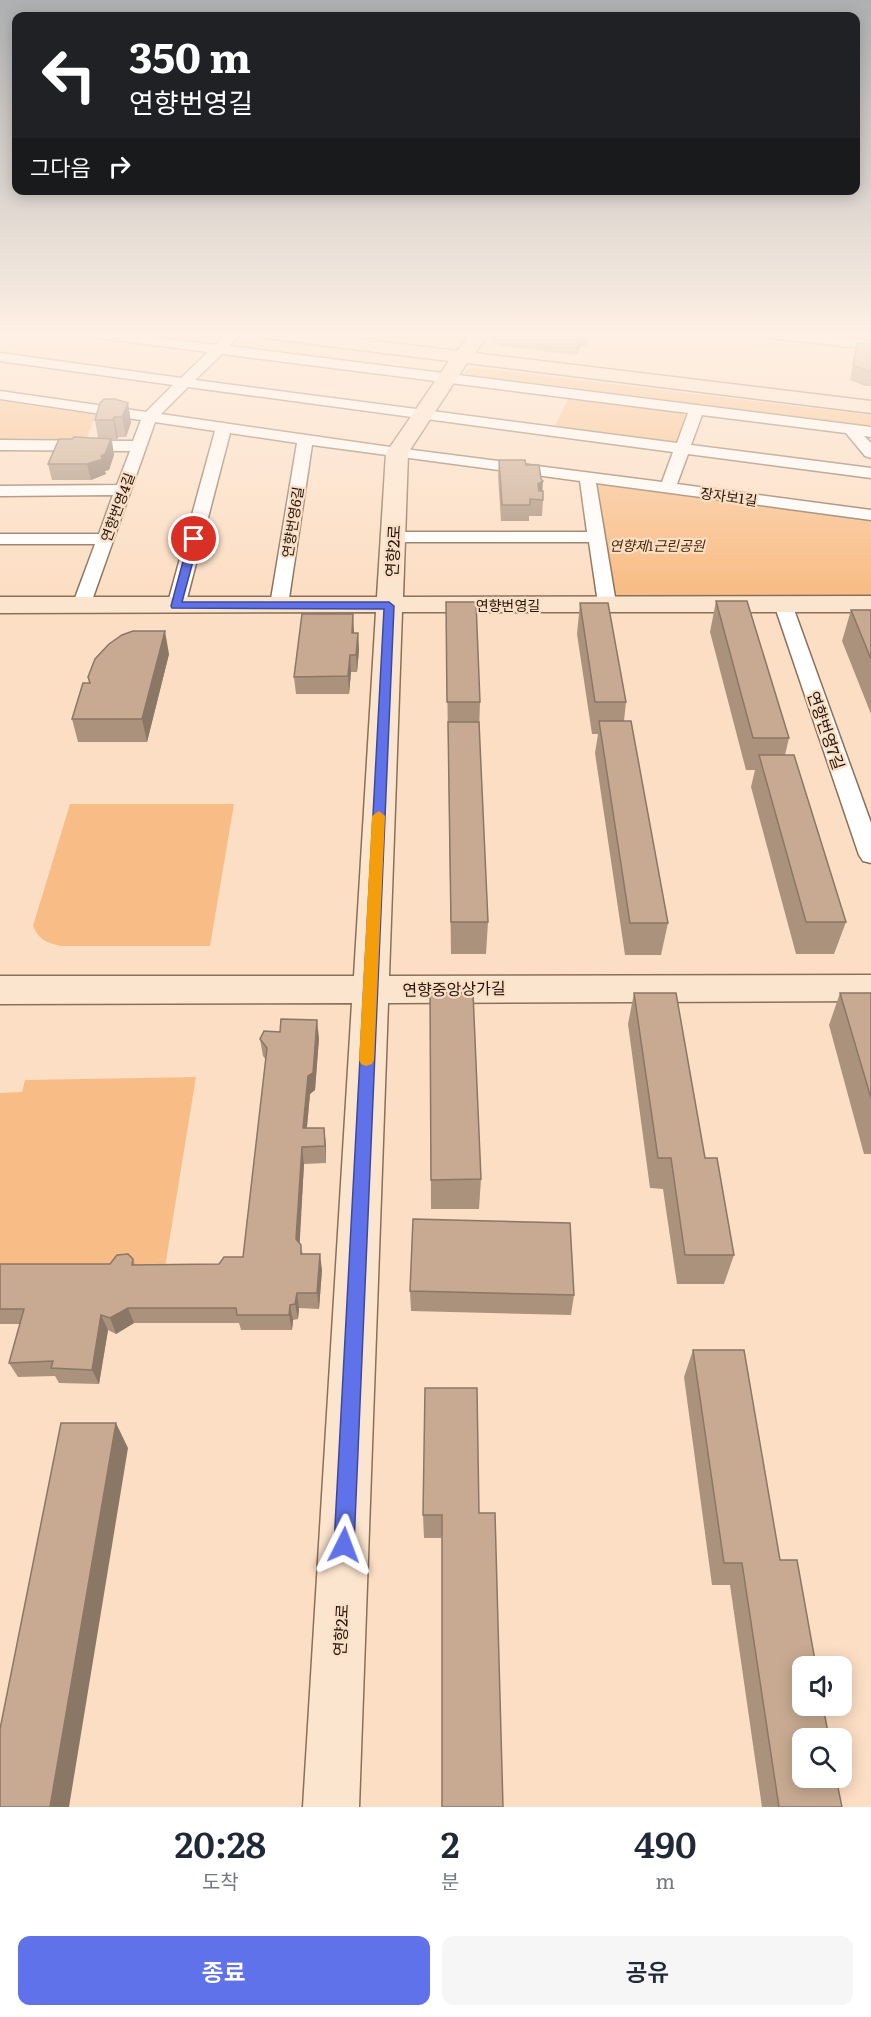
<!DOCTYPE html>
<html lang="ko">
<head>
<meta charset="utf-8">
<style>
  body { margin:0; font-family:Literata,"Noto Sans KR",serif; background:#f6f6f7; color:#1f2937; height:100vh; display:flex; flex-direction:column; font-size:22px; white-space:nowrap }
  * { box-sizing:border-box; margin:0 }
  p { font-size:20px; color:#747a83 }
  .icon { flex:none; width:33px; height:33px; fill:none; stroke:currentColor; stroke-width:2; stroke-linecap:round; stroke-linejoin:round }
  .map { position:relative; height:1807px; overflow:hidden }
  .details { display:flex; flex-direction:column; background:#fff; flex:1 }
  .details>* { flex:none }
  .top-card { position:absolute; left:12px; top:12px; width:848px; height:183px; border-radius:12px; box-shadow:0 3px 15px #0003; background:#202124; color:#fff; overflow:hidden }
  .tools { position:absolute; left:792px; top:1656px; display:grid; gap:12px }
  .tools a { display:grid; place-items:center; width:60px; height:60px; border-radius:12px; background:#fff; box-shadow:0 3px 15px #0003; font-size:30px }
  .pin { position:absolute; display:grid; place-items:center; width:51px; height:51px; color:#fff; margin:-26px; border:3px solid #fff; border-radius:50%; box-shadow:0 2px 6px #0007 }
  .me { position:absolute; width:66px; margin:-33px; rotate:3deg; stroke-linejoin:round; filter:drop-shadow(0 0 4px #0008) }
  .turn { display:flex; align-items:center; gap:21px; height:126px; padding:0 18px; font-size:27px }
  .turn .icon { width:78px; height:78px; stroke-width:2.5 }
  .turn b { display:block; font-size:42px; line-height:51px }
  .then { display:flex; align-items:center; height:57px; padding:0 18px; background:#0003; gap:12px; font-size:22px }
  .eta { display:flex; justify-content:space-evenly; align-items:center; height:102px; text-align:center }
  .eta b { font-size:36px; font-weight:600; line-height:42px }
  .primary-button { display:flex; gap:12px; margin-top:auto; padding:12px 18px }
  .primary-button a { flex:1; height:69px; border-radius:12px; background:#6072e9; color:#fff; font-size:24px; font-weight:600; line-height:69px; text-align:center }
  .primary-button a+a { background:#f6f6f7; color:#1f2937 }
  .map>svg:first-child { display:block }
  .green { fill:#f8bd86 }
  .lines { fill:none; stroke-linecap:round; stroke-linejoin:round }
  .street-casing { stroke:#8a7059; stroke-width:3 }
  .secondary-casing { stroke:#8a7059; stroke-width:3 }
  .street { fill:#fff; fill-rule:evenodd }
  .secondary { fill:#fce5ce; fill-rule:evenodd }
  .wall { fill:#ab927d }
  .shaded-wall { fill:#8b7766 }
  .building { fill:#c7aa91; stroke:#8b7766; stroke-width:1.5 }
  .route { fill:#6072e9; stroke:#3e4a97; stroke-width:1.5 }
  .slow { fill:#f59e0b }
  .labels { text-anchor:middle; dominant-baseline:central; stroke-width:4.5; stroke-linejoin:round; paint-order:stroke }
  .far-street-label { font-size:14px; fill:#21160d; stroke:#fcdec4 }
  .far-park-label { font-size:14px; font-style:italic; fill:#482908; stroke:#fcdec4 }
  .street-label { font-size:16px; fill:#21160d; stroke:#fcdec4 }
</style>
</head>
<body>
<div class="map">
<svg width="871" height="1807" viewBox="0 0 871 1807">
  <rect width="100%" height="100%" fill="#fcdec4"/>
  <g class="green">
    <polygon points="479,368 871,415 871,426 464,374 468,369"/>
    <polygon points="569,397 675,410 689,417 681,442 664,444 553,430"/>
    <polygon points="0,401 96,415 85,442 0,442"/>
    <polygon points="595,482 871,520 871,599 622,599 611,591"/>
    <path d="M70,804H234L210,946H61C47,943 39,940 33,926Z"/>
    <polygon points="196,1077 165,1267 0,1270 0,1093 22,1092 25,1080"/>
  </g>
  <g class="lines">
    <defs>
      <g id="street">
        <path d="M93,334H133L215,345L226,334H240L229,346L871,427V437L864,436L871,443V458L865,456L846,433L702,415L691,445L871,468V478L688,454L677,484L871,510V520L596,483L616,603L613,607H601L598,603L589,542H393L387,541L384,537L387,533L393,532H587L580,481L312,445L288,605L286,609H272L270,605L297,443L230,433L185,606L183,610H169L167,606L215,431L155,422L90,606L88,610H74L72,606L95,544H0V534H99L113,495L0,496V486L117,485L130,451L0,450V440L133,441L141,420L0,399V391L146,412L173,385L0,361V353L181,378L208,352L99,338ZM222,354L688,413L677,443L195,380ZM188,387L673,452L662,482L397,448L161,414Z"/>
        <polygon points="765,334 810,334 871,341 871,349 771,338"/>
        <polygon points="783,598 790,600 792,604 871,823 871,863 863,861 859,855 774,604 776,600"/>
      </g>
      <polygon id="secondary" points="263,334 320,334 457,351 470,334 489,334 475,353 871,401 871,413 467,363 408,453 403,597 871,596 871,612 402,612 389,976 871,975 871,1001 388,1003 359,1807 303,1807 352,1003 0,1004 0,976 354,976 376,612 0,613 0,597 377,597 386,453 449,361 272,339 266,338"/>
    </defs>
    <use href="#street" class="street-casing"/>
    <use href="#secondary" class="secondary-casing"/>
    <use href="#street" class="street"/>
    <use href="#secondary" class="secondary"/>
  </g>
  <g class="wall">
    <polygon points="493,334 589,334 588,342 586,347 581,346 577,355 501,346 493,340"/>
    <polygon points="857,343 871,344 871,386 865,386 850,380"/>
    <polygon points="128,403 131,423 126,437 118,437 117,440 112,440 114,455 109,470 105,471 106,474 91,480 52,480 48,464 98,438 95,420"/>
    <polygon points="499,460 543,492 543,500 542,516 529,516 529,521 501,521 498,476"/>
    <polygon points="716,601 789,738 785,755 846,922 834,954 796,954 751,787 755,770 746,770 710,632"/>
    <polygon points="446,602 480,702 479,734 488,922 486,954 451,954"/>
    <polygon points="580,603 626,702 624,721 668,923 661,955 625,955 595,753 598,734 592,734 577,634"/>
    <polygon points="851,610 871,610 871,714 842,641"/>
    <polygon points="358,633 359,650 357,672 351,672 349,694 296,694 294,677"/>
    <polygon points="169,654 147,742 78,742 72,719 90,683"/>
    <polygon points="430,993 481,1179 479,1209 431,1209"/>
    <polygon points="634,993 705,1158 734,1255 724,1284 677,1284 663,1189 650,1188 628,1024"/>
    <polygon points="840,993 871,993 871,1154 864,1154 829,1025"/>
    <polygon points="319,1038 315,1090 310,1094 307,1128 326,1145 326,1163 304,1164 299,1243 303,1254 322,1270 319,1309 299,1308 298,1319 293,1320 292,1330 241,1330 239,1323 134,1323 116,1334 108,1330 99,1384 59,1383 55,1376 18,1377 9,1363 20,1324 0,1324 0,1264 110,1264 133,1259 135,1265 219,1264 243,1257 266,1060 263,1056 260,1039"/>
    <polygon points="410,1291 574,1295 571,1315 411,1311"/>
    <polygon points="693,1350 780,1560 842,1807 762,1807 730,1585 712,1585 684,1377"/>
    <polygon points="477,1388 441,1538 424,1538 423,1515"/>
  </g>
  <g class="shaded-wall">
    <polygon points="581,334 582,334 581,346 577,355 578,340"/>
    <polygon points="587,334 589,334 588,342 586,347"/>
    <polygon points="128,403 131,423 126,437 122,417"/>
    <polygon points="114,417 118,437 117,440 113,420"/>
    <polygon points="111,439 114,455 109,470 105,471 106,474 91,480 87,464 101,456"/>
    <polygon points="543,481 542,497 539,500 538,484"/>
    <polygon points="353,614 354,631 353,650 352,633"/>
    <polygon points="165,631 169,654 147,742 142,719"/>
    <polygon points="358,633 359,650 357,672 356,655"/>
    <polygon points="350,655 351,672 349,694 348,676"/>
    <polygon points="317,1020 319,1038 315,1090 310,1094 305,1145 303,1128 308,1076"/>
    <polygon points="324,1128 326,1145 326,1163 325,1146"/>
    <polygon points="302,1147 304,1164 299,1256 296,1239"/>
    <polygon points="320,1254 322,1270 319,1309 317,1293"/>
    <polygon points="297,1293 299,1308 298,1319 295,1304"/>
    <polygon points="290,1305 293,1320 292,1330 289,1315"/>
    <polygon points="128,1308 134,1323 116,1334 110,1318"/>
    <polygon points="101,1315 108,1330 99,1384 92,1370"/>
    <polygon points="116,1423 128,1448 69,1807 50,1807"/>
  </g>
  <g class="building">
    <polygon points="527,334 581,334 578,340"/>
    <polygon points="857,343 871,344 871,371 868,371 853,365"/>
    <polygon points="104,399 115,399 128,403 122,417 114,417 113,420 95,420 100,403"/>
    <polygon points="74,437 111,439 105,454 101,456 103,459 87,464 48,464 59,439 72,439"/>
    <polygon points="499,460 525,460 526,465 539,465 541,479 543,481 538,484 539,491 543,491 543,500 530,499 530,505 502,505"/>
    <polygon points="716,601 747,601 789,738 753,738"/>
    <polygon points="446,602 476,602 480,702 447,702"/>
    <polygon points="580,603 608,603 626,702 595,702"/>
    <polygon points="851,610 871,610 871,659"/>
    <polygon points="302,614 353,614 352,633 358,633 356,655 350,655 348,676 294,677"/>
    <polygon points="133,631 165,631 142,719 72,719 83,683 90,683 88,677 95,659 109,644 122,635"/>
    <polygon points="599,721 631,721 668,923 630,923"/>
    <polygon points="448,722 479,722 488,922 451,922"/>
    <polygon points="759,755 794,755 846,922 806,922"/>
    <polygon points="430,993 473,993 481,1179 431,1180"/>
    <polygon points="634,993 676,993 705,1158 717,1158 734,1255 685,1255 671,1158 658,1158"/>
    <polygon points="840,993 871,993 871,1098"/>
    <polygon points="281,1019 317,1020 313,1073 308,1076 303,1128 324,1128 325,1146 302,1147 296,1239 301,1245 301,1254 320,1254 317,1293 297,1293 295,1304 290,1305 289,1315 237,1315 236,1308 128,1308 110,1318 101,1315 92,1370 51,1368 53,1361 9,1363 24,1309 0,1309 0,1264 110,1264 117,1255 128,1254 133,1259 132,1265 219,1264 224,1257 243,1257 267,1048 260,1039 264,1031 280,1032"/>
    <polygon points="413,1219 570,1223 574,1295 410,1291"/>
    <polygon points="693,1350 744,1350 780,1560 797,1560 816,1666 802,1666 802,1706 823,1706 829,1738 802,1738 802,1778 836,1778 842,1807 779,1807 742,1563 724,1563"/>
    <polygon points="425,1388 477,1388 479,1513 495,1513 503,1807 442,1807 442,1515 423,1515"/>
    <polygon points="61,1423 116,1423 50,1807 0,1807 0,1729"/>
  </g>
  <linearGradient id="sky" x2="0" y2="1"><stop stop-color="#aeb0b1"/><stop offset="0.57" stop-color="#fef0e4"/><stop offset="1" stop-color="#fef0e4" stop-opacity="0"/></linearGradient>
  <rect width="871" height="587" fill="url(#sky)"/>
  <polygon class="route" points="194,536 199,539 182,602 389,602 394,606 354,1545 351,1552 344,1555 337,1552 334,1545 384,609 172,608 171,606 189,539"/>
  <polygon class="slow" points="379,811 385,816 374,1060 372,1064 366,1066 361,1064 359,1060 372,816"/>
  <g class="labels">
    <g class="far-street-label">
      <text transform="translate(729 496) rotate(8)">장자보1길</text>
      <text transform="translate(117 507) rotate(-70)">연향번영4길</text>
      <text transform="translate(292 522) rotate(-81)">연향번영6길</text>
      <text x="508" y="605">연향번영길</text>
    </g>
    <g class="far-park-label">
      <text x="657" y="545">연향제1근린공원</text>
    </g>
    <g class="street-label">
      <text transform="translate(392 551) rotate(-87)">연향2로</text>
      <text transform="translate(827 730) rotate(71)">연향번영7길</text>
      <text transform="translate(454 988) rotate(-1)">연향중앙상가길</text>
      <text transform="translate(340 1630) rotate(-87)">연향2로</text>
    </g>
  </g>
</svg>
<div class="tools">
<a><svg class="icon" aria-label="sound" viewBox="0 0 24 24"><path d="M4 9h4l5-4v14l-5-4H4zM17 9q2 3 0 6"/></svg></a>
<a><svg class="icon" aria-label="search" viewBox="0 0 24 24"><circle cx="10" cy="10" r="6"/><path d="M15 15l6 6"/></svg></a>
</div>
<div class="pin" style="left:194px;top:539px;background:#d93025"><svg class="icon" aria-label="arrive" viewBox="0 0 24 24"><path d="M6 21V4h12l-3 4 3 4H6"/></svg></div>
<svg class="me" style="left:344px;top:1545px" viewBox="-20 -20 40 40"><path d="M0-17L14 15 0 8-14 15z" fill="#6072e9" stroke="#fff" stroke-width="4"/></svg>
<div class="top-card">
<div class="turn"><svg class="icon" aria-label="left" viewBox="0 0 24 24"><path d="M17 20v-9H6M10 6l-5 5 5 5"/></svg><div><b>350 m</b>연향번영길</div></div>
<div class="then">그다음<svg class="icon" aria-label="right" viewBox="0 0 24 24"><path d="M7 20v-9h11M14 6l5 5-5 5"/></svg></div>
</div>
</div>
<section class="details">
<div class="eta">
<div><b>20:28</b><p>도착</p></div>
<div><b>2</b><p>분</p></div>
<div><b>490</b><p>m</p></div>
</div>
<div class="primary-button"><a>종료</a><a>공유</a></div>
</section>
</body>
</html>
